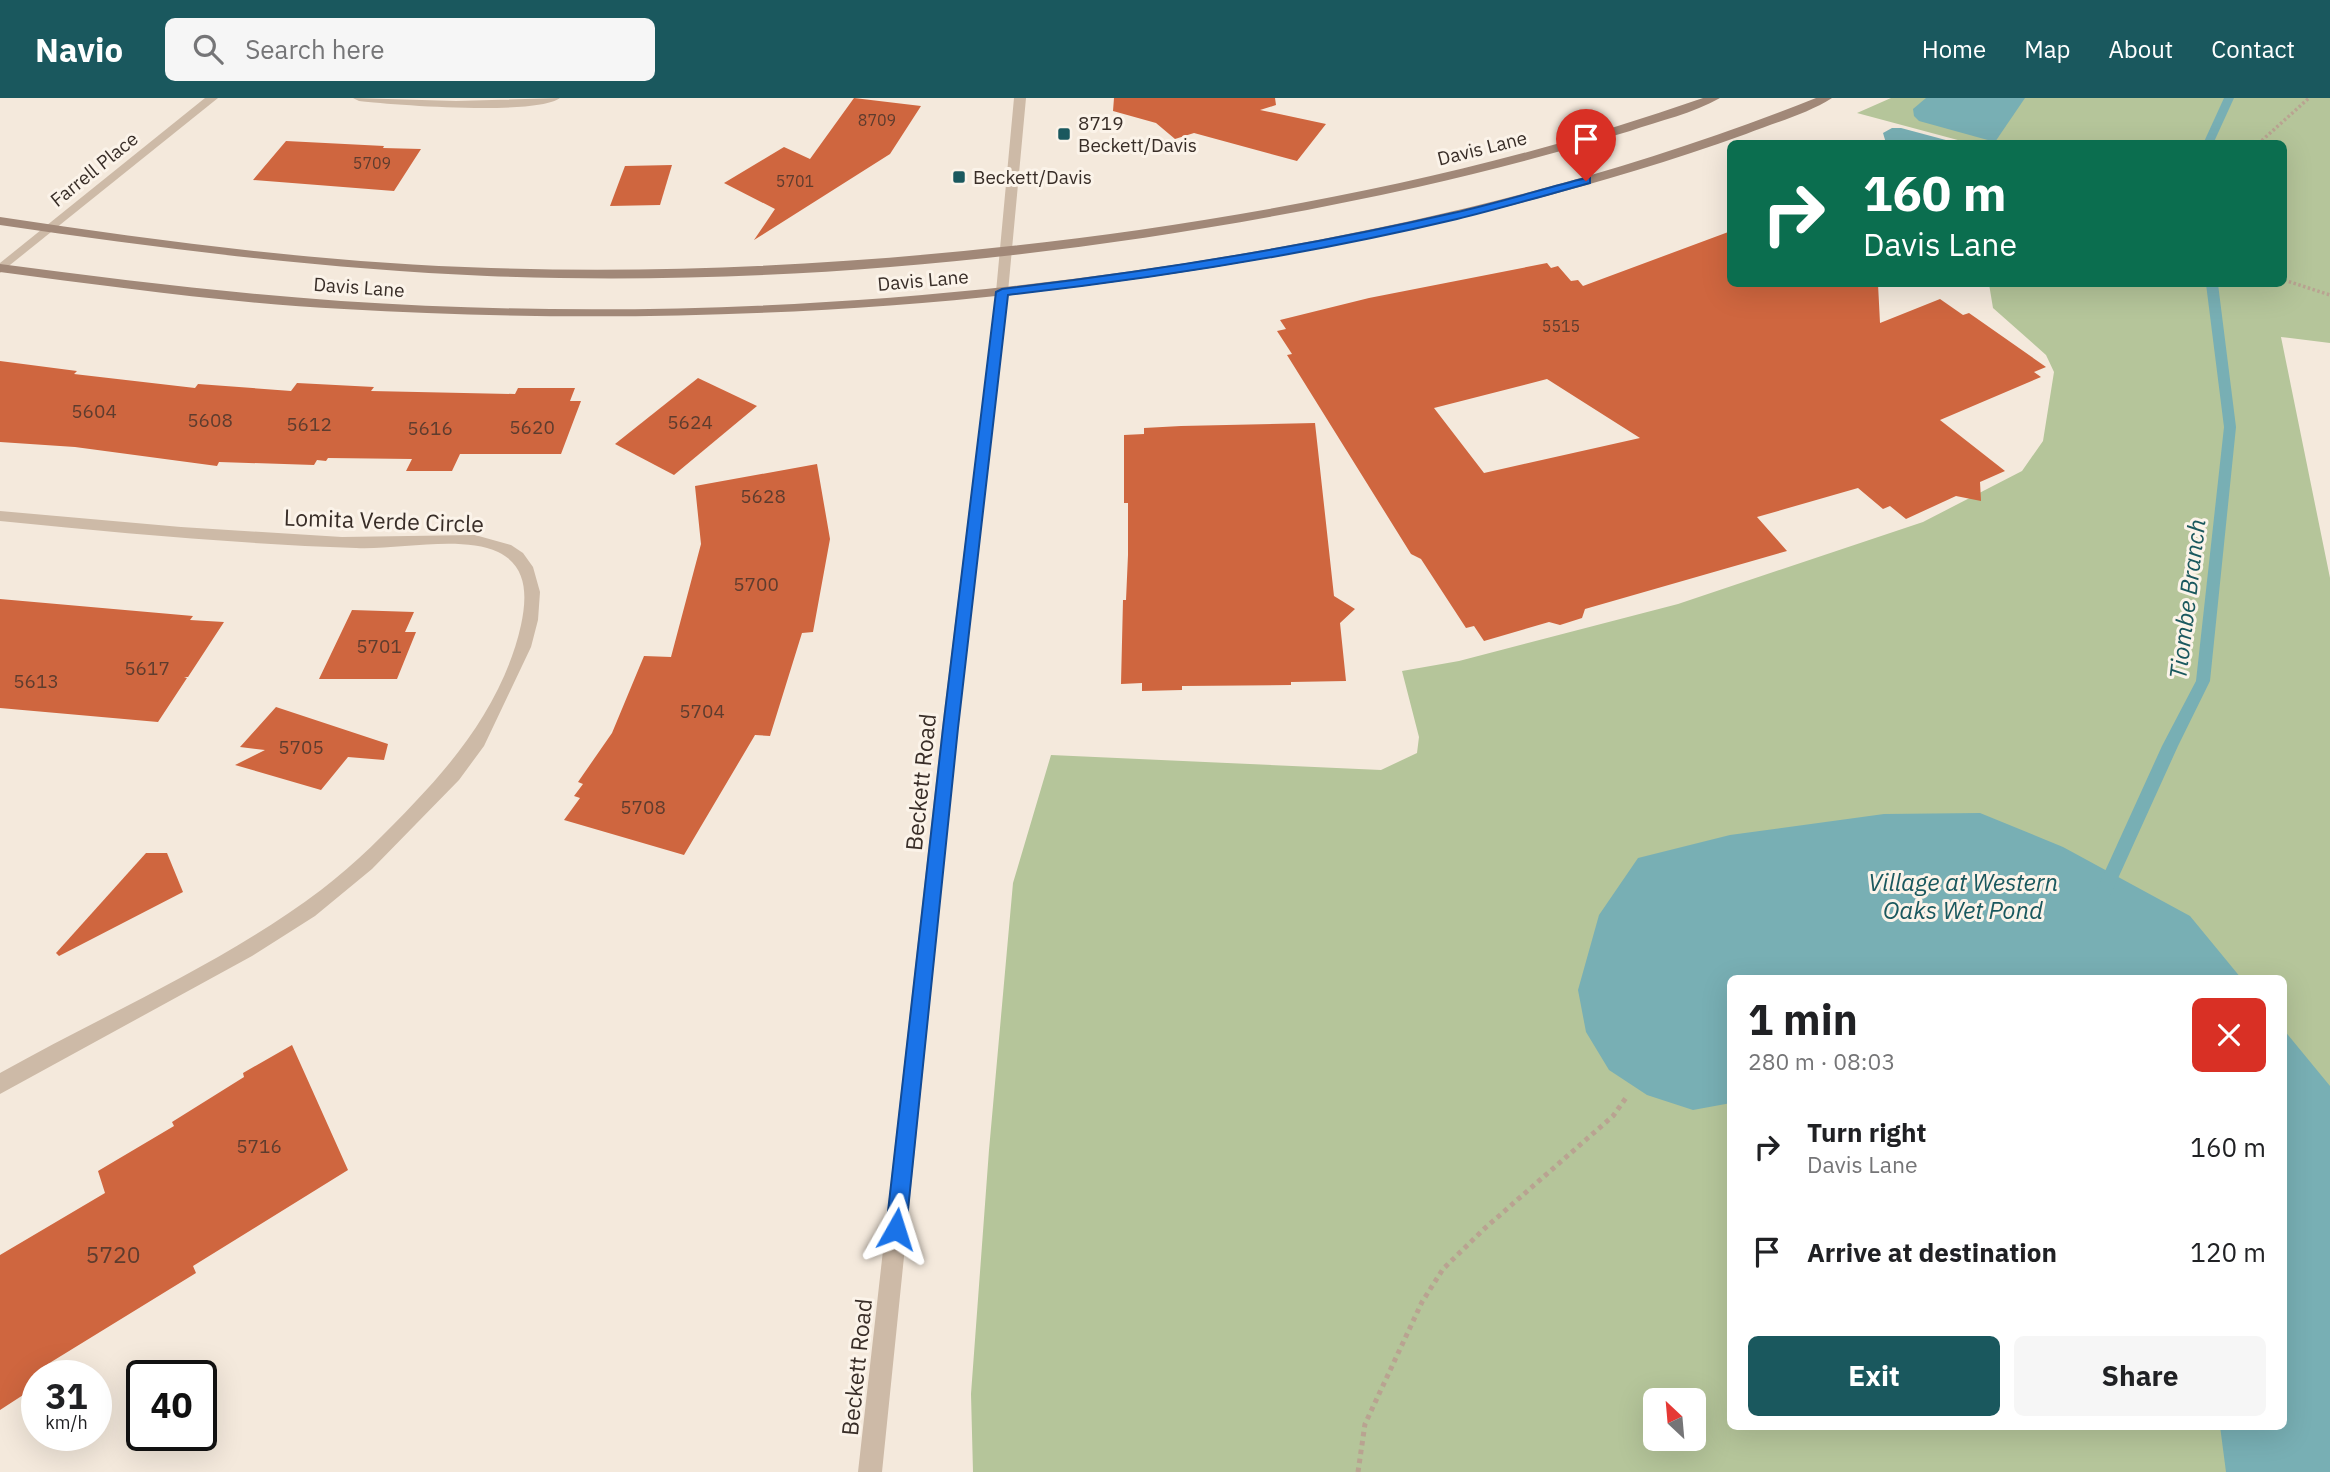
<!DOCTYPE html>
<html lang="en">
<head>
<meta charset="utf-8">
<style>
  body { margin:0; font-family:"IBM Plex Sans",sans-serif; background:#f6f6f6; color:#202124; height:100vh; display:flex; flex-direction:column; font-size:26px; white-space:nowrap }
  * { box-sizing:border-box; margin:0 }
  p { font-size:23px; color:#757577 }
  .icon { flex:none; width:38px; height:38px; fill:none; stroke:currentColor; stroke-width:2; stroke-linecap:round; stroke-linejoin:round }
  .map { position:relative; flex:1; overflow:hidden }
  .side { position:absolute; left:1727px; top:877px; width:560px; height:455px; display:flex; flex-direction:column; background:#fff; border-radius:10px; box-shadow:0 7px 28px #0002 }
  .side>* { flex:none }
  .top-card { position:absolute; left:1727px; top:42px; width:560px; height:147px; border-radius:10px; box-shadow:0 7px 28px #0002; background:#0b6e4f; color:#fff; overflow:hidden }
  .needle { width:46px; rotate:334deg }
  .fabs { position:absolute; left:1643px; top:1290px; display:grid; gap:14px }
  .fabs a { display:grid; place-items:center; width:63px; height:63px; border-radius:10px; background:#fff; box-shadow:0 7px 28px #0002; font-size:35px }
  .speed { position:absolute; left:21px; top:1262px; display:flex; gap:14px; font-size:35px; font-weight:700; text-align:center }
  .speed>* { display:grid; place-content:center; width:91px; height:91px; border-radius:50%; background:#fff; box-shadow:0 7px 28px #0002; line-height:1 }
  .speed small { font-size:18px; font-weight:400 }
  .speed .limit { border:4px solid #111; border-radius:10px; background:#fff; color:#111 }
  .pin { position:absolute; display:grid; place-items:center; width:60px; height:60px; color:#fff; margin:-72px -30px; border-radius:50% 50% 50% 0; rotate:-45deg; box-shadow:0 0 7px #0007 }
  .pin .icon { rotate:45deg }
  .me { position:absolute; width:77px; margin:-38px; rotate:6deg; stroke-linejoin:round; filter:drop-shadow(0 0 5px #0008) }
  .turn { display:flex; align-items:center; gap:24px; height:147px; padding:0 21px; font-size:32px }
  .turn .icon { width:91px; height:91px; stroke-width:2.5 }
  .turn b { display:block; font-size:49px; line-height:60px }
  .round { display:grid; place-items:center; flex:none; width:74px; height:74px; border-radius:10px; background:#f6f6f6 }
  .overview { display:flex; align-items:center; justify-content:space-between; height:119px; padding:0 21px }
  h1 { font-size:42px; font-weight:800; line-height:52px }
  .button { display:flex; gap:14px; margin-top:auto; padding:14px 21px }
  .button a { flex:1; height:80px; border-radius:10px; background:#1a585e; color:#fff; font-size:28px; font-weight:800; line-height:80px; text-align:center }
  .button a+a { background:#f6f6f6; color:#202124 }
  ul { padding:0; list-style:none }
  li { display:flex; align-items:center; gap:21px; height:105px; padding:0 21px }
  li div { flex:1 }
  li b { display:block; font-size:26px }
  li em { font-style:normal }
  header { display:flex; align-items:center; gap:42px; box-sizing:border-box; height:98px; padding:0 35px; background:#1a585e; color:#fff }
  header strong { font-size:33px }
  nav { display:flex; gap:38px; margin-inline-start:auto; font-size:24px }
  .search { width:490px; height:63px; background:#f6f6f6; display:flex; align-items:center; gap:18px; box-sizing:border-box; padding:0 24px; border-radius:10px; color:#757577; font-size:26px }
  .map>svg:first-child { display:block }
  .green { fill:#b5c59a; fill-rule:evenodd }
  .water { fill:#78afb4 }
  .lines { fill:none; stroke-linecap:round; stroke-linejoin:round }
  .stream { fill:#78afb4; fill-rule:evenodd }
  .building { fill:#cf663f; fill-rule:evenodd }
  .path-far1 { stroke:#b9a391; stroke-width:3.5; stroke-dasharray:2.5 2.5; stroke-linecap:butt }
  .path { stroke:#b9a391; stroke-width:5; stroke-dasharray:4.5 4.5; stroke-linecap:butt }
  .minor { fill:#cdbaa7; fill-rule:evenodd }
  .tertiary { fill:#cdbaa7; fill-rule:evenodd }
  .secondary { fill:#a18878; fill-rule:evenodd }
  .route { fill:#1a73e8; stroke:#114b97; stroke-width:2 }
  .poi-dot { fill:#1a585e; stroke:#fbf3e9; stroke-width:2.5 }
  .labels { text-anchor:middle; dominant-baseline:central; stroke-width:6; stroke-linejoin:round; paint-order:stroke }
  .far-number-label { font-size:16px; fill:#5e3c2e }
  .far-poi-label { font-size:19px; fill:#392e28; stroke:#fbf3e9; text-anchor:start }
  .far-street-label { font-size:19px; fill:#392e28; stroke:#fbf3e9 }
  .number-label { font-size:19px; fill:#5e3c2e }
  .street-label { font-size:23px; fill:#392e28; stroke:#fbf3e9 }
  .near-number-label { font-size:23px; fill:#5e3c2e }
  .water-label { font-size:24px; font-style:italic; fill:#1a585e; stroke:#fbf3e9 }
</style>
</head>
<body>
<header>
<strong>Navio</strong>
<div class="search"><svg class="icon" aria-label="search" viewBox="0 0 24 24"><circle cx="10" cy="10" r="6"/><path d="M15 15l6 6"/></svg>Search here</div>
<nav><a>Home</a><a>Map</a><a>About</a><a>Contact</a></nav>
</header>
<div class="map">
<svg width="2330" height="1374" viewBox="0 0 2330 1374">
  <rect width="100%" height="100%" fill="#f4e9dc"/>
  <path class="green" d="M1891,0H2330V245L2281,239L2330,480V1374H973L971,1296L989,1052L1013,785L1051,657L1381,672L1417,655L1419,639L1402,573L1459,563L1678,506L1923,424L2022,373L2043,343L2054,274L2046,257L1993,210L1989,186H2284V46L1969,45L1857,15ZM1731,880H2284V1328H1731ZM1656,1302H1694V1340H1656Z"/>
  <g class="water">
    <polygon points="1926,0 2025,0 1995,44 1919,23 1914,18 1913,11"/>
    <polygon points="1892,30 1901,30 1957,45 1886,45 1883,35"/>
    <polygon points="1980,715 2063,749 2190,818 2241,880 1731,880 1731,1005 1693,1012 1647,997 1609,972 1586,934 1578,892 1599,817 1638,760 1730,737 1884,716"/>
    <polygon points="2284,932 2330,988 2330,1374 2226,1374 2220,1328 2284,1328"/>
  </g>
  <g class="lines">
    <g class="stream">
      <polygon points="2224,0 2234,0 2213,46 2203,46"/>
      <polygon points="2206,186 2218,186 2236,329 2210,583 2178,648 2110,798 2104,800 2098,798 2096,793 2162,648 2196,583 2224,329"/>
    </g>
  </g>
  <g class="building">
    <polygon points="854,0 921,8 890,56 754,142 775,111 724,85 784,49 810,61"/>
    <polygon points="1114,0 1275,0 1276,7 1260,12 1326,26 1297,63 1194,35 1175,41 1156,25 1113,13"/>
    <polygon points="286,43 384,48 383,50 421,51 394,93 253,82"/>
    <polygon points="672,67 660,107 610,108 625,68"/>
    <path d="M1731,133V186H1878L1880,225L1940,201L1963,217L1969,215L2046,269L2034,274L2041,279L1940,322L2005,373L1980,384L1981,403L1956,398L1906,421L1890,408L1883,411L1858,390L1757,419L1787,453L1585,511L1582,520L1560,527L1549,524L1484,543L1474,528L1466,530L1421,461L1411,456L1287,257L1292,256L1277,233L1286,231L1280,222L1369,200L1547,165L1551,170L1558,168L1571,183L1578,182L1583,188ZM1547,281L1640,340L1484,375L1434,310Z"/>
    <polygon points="0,263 77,273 74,276 195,290 198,286 291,293 297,285 374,289 371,293 515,296 518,290 575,290 570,303 581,303 561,356 460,356 452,373 406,373 412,361 328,360 326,363 317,362 314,367 219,364 217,368 75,349 0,344"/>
    <polygon points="698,280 757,308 674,377 615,346"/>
    <polygon points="1315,325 1334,498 1355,511 1340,525 1346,583 1291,584 1291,587 1182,588 1182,592 1142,593 1142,585 1121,586 1123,502 1126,502 1128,457 1128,405 1124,405 1124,337 1144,336 1144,330 1181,328"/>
    <polygon points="817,366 830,441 813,534 802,535 770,638 755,637 684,757 564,722 580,700 574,698 583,686 578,684 612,635 644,558 671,559 701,446 695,388"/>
    <polygon points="0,501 193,518 190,522 224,524 188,579 184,579 187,580 158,624 0,610"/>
    <polygon points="352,512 414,514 405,534 416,534 397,581 319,581"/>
    <polygon points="276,609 388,646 384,662 348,659 321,692 235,667 265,652 240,649"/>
    <polygon points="146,755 167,755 183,794 59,858 56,855"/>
    <polygon points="292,947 348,1072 193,1168 196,1175 43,1269 46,1278 37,1278 37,1288 0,1312 0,1157 105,1095 98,1073 174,1028 172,1024 244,979 243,975"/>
  </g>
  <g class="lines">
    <g class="path-far1">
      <polyline points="2258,46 2309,0"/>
      <polyline points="2284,182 2330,197"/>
    </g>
    <polyline class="path" points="1358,1374 1365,1326 1422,1204 1443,1171 1484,1131 1613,1018 1628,997"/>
    <g class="minor">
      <polygon points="205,0 218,0 0,175 0,165"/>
      <path d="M353,0L456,3L560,0C535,18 394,7 359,3Z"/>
      <path d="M0,413L181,429L342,439L475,437L511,447L523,455L533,469L540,494L538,522L531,549L484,648L459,682L372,771L315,818L252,858L0,996V975C107,915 223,866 321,792C356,765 386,735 416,703C463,654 506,595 521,527C527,499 528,468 498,454C461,437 397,452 356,450C237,446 118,435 0,423Z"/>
    </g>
    <polygon class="tertiary" points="1014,0 1026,0 1008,194 958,630 882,1374 858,1374 942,630 996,194"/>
    <g class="secondary">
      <path d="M1703,0H1720C1694,15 1659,23 1630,33C1560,54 1489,73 1418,89C1115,156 798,190 487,178C324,171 162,151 0,127V119C163,144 326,165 491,170C708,177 924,162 1139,132C1331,104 1520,64 1703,0Z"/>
      <path d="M1816,0H1832C1807,16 1774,25 1746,36C1669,64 1592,86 1513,107C1132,204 736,234 344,211C229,205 114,189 0,174V166C113,181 227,195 341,203C658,224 978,205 1291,147C1471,114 1646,68 1816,0Z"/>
    </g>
  </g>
  <path class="route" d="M1586,80H1590V85C1546,97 1502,110 1457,121C1309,156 1159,180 1008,197L958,630L906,1131L903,1138L896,1140L889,1138L886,1131L943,630L996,194L1002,191C1154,173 1304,149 1453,115C1498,105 1542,91 1586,80Z"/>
  <g class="poi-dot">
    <rect x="1057" y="29" width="14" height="14" rx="3.5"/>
    <rect x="952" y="72" width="14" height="14" rx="3.5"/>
  </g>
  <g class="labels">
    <g class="far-number-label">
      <text x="877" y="22">8709</text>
      <text x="372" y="65">5709</text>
      <text x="795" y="83">5701</text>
      <text x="1561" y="228">5515</text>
    </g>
    <g class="far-poi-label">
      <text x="1078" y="25">8719<tspan x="1078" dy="22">Beckett/Davis</tspan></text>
      <text x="973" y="79">Beckett/Davis</text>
    </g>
    <g class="far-street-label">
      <text transform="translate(1482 50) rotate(-14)">Davis Lane</text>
      <text transform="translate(94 71) rotate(-39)">Farrell Place</text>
      <text transform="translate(923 182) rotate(-5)">Davis Lane</text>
      <text transform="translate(359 189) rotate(4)">Davis Lane</text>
    </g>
    <g class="number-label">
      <text x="94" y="313">5604</text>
      <text x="210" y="322">5608</text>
      <text x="690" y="324">5624</text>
      <text x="309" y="326">5612</text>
      <text x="532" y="329">5620</text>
      <text x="430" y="330">5616</text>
      <text x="763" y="398">5628</text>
      <text x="756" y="486">5700</text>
      <text x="379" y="548">5701</text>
      <text x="147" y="570">5617</text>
      <text x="36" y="583">5613</text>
      <text x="702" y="613">5704</text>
      <text x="301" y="649">5705</text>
      <text x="643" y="709">5708</text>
      <text x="259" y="1048">5716</text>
    </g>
    <g class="street-label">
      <text transform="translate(384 422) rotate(2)">Lomita Verde Circle</text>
      <text transform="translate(920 684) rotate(-84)">Beckett Road</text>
      <text transform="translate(856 1269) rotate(-84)">Beckett Road</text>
    </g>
    <g class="near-number-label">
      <text x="113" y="1156">5720</text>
    </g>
    <g class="water-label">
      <text transform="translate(2187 501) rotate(-83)">Tiombe Branch</text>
      <text x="1963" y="784">Village at Western<tspan x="1963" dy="28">Oaks Wet Pond</tspan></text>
    </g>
  </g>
</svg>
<div class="fabs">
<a><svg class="needle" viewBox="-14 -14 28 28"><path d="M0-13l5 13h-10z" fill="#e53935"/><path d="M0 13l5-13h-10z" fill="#757577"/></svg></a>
</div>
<div class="speed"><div>31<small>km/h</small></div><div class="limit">40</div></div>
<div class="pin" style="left:1586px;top:83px;background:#d93025"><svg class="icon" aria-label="arrive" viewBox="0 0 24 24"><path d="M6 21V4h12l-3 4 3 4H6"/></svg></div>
<svg class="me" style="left:896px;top:1131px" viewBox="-20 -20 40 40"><path d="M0-17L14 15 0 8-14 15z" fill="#1a73e8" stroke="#fff" stroke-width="4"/></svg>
<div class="top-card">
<div class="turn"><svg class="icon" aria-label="right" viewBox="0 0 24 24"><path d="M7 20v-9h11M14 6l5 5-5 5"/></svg><div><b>160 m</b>Davis Lane</div></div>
</div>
<section class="side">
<div class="overview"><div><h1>1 min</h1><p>280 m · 08:03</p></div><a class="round" style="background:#d93025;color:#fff"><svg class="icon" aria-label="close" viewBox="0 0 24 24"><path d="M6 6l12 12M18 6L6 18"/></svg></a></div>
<ul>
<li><svg class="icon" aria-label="right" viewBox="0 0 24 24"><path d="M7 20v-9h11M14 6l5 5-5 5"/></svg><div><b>Turn right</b><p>Davis Lane</p></div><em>160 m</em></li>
<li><svg class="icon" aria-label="arrive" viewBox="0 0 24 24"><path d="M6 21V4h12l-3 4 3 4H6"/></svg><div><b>Arrive at destination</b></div><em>120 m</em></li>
</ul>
<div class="button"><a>Exit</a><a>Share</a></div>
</section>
</div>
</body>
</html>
